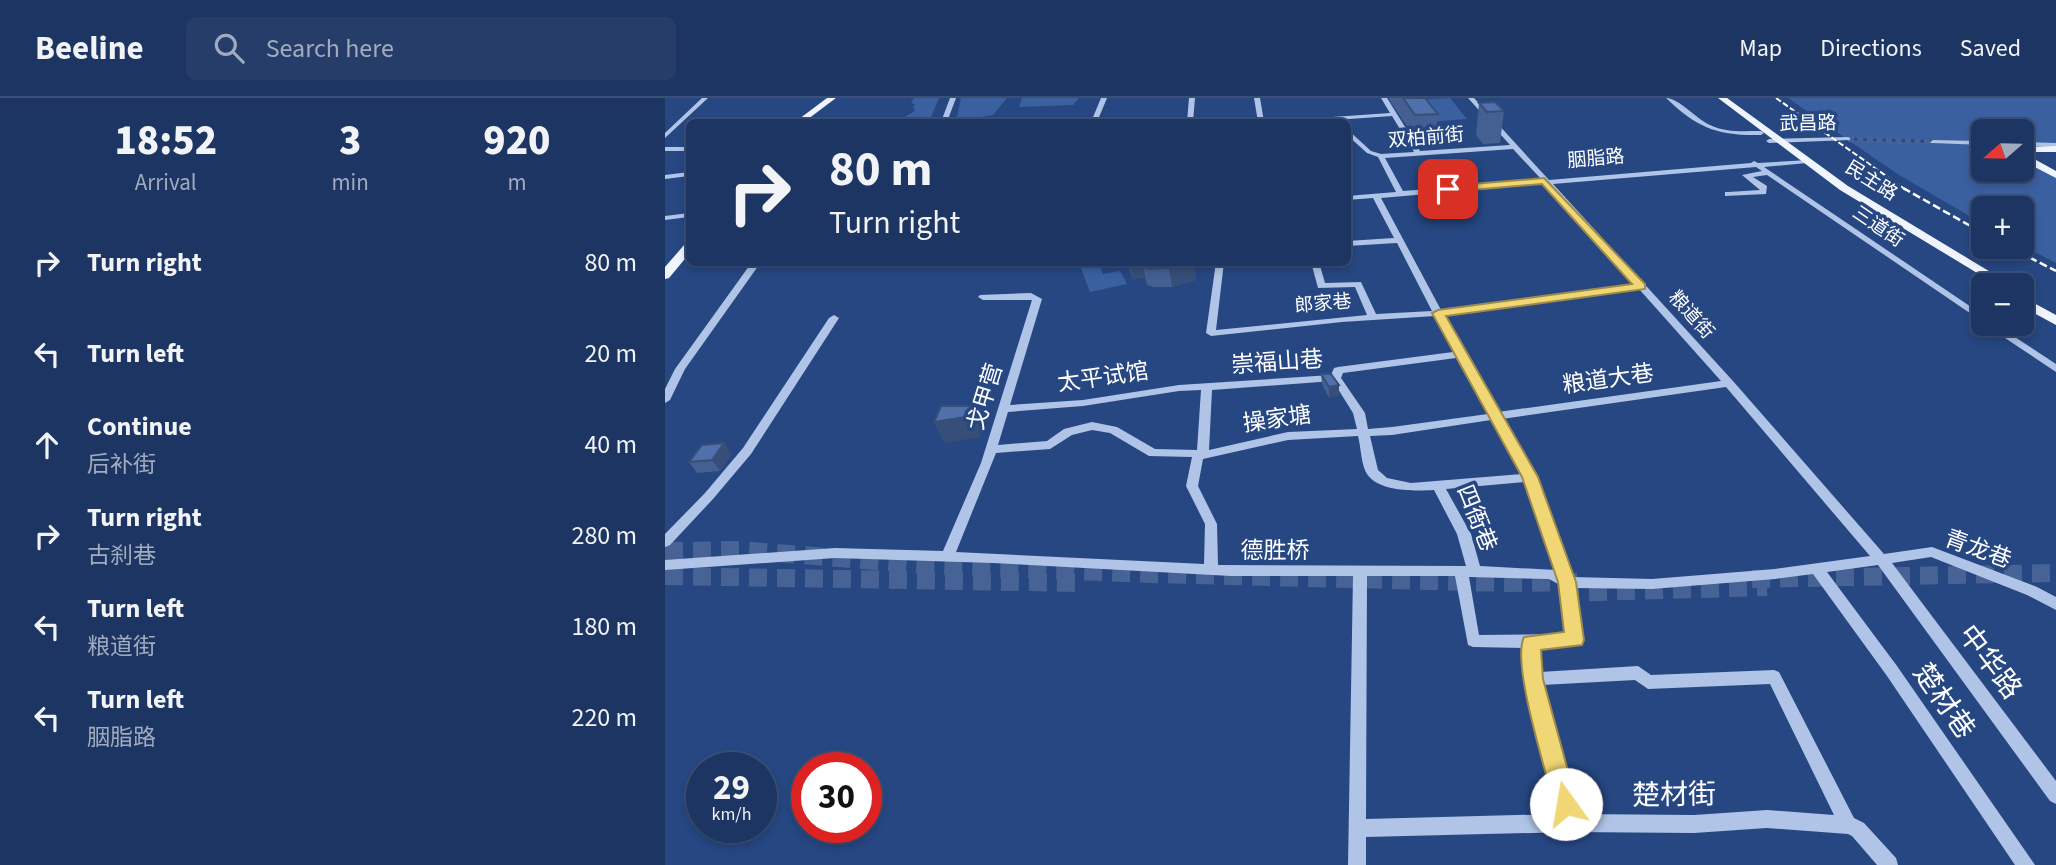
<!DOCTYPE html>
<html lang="en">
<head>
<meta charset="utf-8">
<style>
  body { margin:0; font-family:"Source Sans 3","Noto Sans SC",sans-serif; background:#253d68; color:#f1f3f6; height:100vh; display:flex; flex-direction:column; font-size:26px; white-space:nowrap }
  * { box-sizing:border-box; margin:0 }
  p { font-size:23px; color:#a0abbe }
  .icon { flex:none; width:38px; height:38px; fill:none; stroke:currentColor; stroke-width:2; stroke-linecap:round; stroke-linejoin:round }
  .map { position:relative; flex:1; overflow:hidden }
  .panel { display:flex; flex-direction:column; background:#1c3562; width:665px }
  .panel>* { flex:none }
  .top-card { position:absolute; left:21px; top:21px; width:665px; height:147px; border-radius:10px; box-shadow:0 4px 10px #0003,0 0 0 2px #3a5077; background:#1c3562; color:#f1f3f6; overflow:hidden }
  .needle { width:46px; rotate:250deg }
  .fabs { position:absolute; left:1306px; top:21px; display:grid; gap:14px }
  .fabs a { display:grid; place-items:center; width:63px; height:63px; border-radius:10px; background:#1c3562; box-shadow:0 4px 10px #0003,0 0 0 2px #3a5077; font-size:35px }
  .speed { position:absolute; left:21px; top:654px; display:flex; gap:14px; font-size:35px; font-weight:700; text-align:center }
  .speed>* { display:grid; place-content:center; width:91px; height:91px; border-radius:50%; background:#1c3562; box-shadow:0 4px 10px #0003,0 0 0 2px #3a5077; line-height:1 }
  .speed small { font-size:18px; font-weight:400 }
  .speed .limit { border:10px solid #d22; background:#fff; color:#111 }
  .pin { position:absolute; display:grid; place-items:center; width:60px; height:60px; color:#fff; margin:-30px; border-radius:14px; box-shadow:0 4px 10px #0006 }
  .me { position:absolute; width:77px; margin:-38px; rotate:347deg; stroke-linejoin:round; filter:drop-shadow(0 0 5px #0008) }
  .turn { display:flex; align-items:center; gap:24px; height:147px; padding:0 28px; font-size:32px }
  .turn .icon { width:91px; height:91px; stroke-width:2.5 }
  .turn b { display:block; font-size:49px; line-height:60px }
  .eta { display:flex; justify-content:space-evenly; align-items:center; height:119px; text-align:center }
  .eta b { font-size:42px; font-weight:800; line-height:49px }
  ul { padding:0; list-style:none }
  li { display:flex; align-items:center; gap:21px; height:91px; padding:0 28px }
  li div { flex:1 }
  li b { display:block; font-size:26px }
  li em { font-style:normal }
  header { display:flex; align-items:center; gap:42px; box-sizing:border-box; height:98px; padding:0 35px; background:#1c3562; border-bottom:2px solid #3a5077 }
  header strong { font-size:33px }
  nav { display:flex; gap:38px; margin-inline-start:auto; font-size:24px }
  .search { width:490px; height:63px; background:#253d68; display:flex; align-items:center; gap:18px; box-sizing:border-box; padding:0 24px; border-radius:10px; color:#a0abbe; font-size:26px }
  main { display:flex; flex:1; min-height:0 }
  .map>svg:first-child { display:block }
  .green { fill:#3b60a0 }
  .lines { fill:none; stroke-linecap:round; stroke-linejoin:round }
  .minor-tunnel { stroke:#476395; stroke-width:6; stroke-dasharray:6 3.5; stroke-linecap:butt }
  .major-tunnel { stroke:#476395; stroke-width:18; stroke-dasharray:18 10; stroke-linecap:butt }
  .minor { fill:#afc4e7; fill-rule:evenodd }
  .major { fill:#f0f4fd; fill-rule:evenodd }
  .rail-far1 { stroke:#fff; stroke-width:2; stroke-dasharray:6 2.5; stroke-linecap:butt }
  .rail { stroke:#fff; stroke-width:2.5; stroke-dasharray:8 3.5; stroke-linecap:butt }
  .wall { fill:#446093 }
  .shaded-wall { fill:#374e78 }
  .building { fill:#4f70ab; stroke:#374e78; stroke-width:2 }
  .route { fill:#f0d674; stroke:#9c8b4b; stroke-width:2 }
  .labels { text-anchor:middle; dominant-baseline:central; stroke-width:7; stroke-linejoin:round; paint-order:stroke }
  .far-street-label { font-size:19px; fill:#fff; stroke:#264782 }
  .street-label { font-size:23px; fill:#fff; stroke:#264782 }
  .near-street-label { font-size:28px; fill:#fff; stroke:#264782 }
</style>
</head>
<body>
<header>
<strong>Beeline</strong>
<div class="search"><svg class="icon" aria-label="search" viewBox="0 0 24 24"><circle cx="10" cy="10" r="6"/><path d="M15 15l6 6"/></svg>Search here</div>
<nav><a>Map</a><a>Directions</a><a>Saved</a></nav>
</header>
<main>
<section class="panel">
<div class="eta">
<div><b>18:52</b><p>Arrival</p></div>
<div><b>3</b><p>min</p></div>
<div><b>920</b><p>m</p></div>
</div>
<ul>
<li><svg class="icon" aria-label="right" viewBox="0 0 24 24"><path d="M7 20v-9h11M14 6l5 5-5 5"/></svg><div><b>Turn right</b></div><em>80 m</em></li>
<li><svg class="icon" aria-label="left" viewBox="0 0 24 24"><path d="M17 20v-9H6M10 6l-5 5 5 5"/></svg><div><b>Turn left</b></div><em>20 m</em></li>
<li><svg class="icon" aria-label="ahead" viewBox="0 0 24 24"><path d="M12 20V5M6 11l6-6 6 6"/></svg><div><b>Continue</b><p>后补街</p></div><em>40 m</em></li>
<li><svg class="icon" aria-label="right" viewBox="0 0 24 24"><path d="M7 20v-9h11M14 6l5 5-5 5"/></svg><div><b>Turn right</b><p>古刹巷</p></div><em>280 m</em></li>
<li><svg class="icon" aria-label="left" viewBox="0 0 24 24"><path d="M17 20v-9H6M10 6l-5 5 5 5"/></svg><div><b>Turn left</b><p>粮道街</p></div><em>180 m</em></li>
<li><svg class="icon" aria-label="left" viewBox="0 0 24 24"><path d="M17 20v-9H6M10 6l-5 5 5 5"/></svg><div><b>Turn left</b><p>胭脂路</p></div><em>220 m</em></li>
</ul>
</section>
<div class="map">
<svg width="1391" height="767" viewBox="0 0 1391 767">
  <rect width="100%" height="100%" fill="#264782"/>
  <g class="green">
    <polygon points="249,0 274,0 264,24 235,24 236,21 250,13 248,9 250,6 246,5"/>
    <polygon points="296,0 342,0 328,17 317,19 314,24 291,24"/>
    <polygon points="357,0 414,0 408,7 354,9"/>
    <polygon points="785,0 802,21 763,24 748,2"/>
    <polygon points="1123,0 1391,0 1391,45 1356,44 1356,33 1318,33 1318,43 1180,40"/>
    <polygon points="1183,42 1318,47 1318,72 1356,72 1356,64 1391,79 1391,165 1356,147 1356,110 1318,110 1318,126 1234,77"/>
    <polygon points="414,165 434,165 438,176 455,173 462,186 425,194"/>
  </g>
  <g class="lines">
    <polyline class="minor-tunnel" points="1183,41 1268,44"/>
    <g class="major-tunnel">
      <polyline points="0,453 75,452 260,467 487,476 844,485 912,484"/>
      <polyline points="0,478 416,485"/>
      <polyline points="1087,481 1391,475"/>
      <polyline points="896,495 1102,489"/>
    </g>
    <g class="minor">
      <polygon points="37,0 43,0 0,40 0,35"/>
      <polygon points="285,0 291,0 282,24 276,24"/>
      <polygon points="436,0 442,0 432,24 426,24"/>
      <polygon points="524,0 530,0 528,24 522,24"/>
      <polygon points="589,0 595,0 599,24 593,24"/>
      <path d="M716,0H722L755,53L845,47L803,0H809L884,82L1086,65L1089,63L1093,65L1144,62L1145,63L1142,65L1099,69L1318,217V224L1102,77L1088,79L1102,88L1101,96L1060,98V94H1063L1095,92L1077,77L1097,73L1091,69L888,86L1068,283L1219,456L1267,449L1372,489L1391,499V512L1362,497L1266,459L1227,465L1391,683V706L1385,703L1213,467L1162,474L1232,568L1370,767H1350L1222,578L1148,476L1110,481L987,491L910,490L917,542L915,546L910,548L874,550L875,574L973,568L986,577L1109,572L1114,574L1189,720L1199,725L1231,760L1233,767H1212L1187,738L1183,736L1102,730L1029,735L905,734L701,739V767H683L688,478H566L328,465L170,460L0,472V462L170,450L278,453L316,365L367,202H318L313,199L315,197L366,195L377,201L345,307L418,302L514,287L666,277L669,270L673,269L788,254L770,218L677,224L546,238L541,235L551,164H559L551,232L702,217L690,189L653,190L646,164H654L660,185L696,184L711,216L767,213L732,145L682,148V143L729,140L708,100L682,102V98L731,94L713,59L702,55L682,37V31L706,53L716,56L749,54L727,18L642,24H621L624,22L725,15ZM848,51L877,82L738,93L720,60ZM880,86L970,186L776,212L716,100ZM974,191L1056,283L833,314L779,217ZM791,260L823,316L727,329L703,331L700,315L676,280L678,275ZM668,283L688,315L692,331L623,334L544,352L547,292ZM1061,289L1205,458L1110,471L987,481L907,479L871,379L837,321ZM536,292L532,352L490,351L452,329L427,324L399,331L382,343L333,347L343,314L418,308L514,293ZM826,322L857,376L746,385L722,380L713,372L705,338L727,337ZM427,332L445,335L484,358L527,359L521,388L540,426L539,466L291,454L331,355L385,351L407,337ZM693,338C696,349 696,367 702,376C714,394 750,393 769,392L792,436L801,468L553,467L552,426L533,388L538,361L623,342ZM860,384L891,472L815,468L806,436L781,391ZM702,478H790L803,547L808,549L859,550L860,581L894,716L701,721ZM804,479L884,481L895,487L902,536L814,537ZM970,582L983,591L1105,586L1169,717L1102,712L1029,717L912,716L877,587Z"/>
      <path d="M1001,0C1014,0 1031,21 1045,27C1061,35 1079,33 1096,33L1099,35L1096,37C1053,38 1032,30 1001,0Z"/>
      <polygon points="152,19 150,22 69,24 72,22"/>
      <polygon points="1183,39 1185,40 1185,42 1104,45 1101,43 1104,41"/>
      <polygon points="1268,42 1318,43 1318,47 1266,45 1265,44"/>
      <polygon points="1356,44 1391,45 1391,49 1356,48"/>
      <rect x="0" y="49" width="24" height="4"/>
      <polygon points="24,74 24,78 0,81 0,77"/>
      <polygon points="24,115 24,119 0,122 0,118"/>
      <polygon points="87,164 96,164 20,271 5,302 0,305 0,291 10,271"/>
      <polygon points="169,217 174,220 86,356 48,401 5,447 0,449 0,436 40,395 78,350 164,220"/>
      <polygon points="1319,226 1330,226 1391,266 1391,274"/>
    </g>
    <g class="major">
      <polygon points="162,0 171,0 139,24 130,24"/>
      <polygon points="1053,0 1062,0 1183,88 1347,187 1332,187 1175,92"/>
      <polygon points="1391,48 1391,54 1368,54 1364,58 1391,73 1391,80 1356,62 1356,55 1362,49"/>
      <polygon points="20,146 24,146 24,156 4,180 0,181 0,169"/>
      <polygon points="1356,198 1391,217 1391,227 1356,208"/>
    </g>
    <polyline class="rail-far1" points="1111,0 1241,92"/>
    <g class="rail">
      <polyline points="1238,90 1318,135"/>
      <polyline points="1344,149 1391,173"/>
    </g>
  </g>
  <g class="wall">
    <polygon points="723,0 760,0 773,16 771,37 749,39"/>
    <polygon points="814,5 839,13 835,45 818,46 811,37"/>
    <polygon points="463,164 529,164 531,182 507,189 488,189 482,187 480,179 468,181 465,173"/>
    <polygon points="656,276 674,297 664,300 657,286"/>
    <polygon points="67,356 55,373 32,375 24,364"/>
  </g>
  <g class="shaded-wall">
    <polygon points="464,164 478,164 480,179 468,181"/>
    <polygon points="526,164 529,164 531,182 507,189 504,170"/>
    <polygon points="674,287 674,297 664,300 664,289"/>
    <polygon points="310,308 319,329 315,339 279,345 269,324"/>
    <polygon points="59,345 67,356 55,373 47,362"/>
  </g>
  <g class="building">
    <polygon points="738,0 760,0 773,16 750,17"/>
    <polygon points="830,4 839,13 822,14 814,5"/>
    <polygon points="201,22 199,24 171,24"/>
    <polygon points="477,164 526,164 504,170 484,171 478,169"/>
    <polygon points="656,276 666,276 674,287 664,289"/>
    <polygon points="276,308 310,308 306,318 269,324"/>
    <polygon points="59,345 47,362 24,364 37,347"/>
  </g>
  <path class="route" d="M879,80L980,186V191L781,218L873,379L911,484L919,542L917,547L876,552L878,581L912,706L909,714L901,718L893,714L889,706C881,673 846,565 859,539L899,534L893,484L857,379L767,215L773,212L967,186L877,86L783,94L779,91L783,88Z"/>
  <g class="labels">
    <g class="far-street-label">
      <text transform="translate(1143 26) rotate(-1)">武昌路</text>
      <text transform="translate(761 40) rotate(-5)">双柏前街</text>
      <text transform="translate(931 61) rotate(-5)">胭脂路</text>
      <text transform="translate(1206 83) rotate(32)">民主路</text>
      <text transform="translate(1213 129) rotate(34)">三道街</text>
      <text transform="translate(658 206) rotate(-5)">郎家巷</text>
      <text transform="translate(1026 217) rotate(48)">粮道街</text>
    </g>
    <g class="street-label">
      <text transform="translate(612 264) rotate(-4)">崇福山巷</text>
      <text transform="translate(438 279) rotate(-8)">太平试馆</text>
      <text transform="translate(943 281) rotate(-8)">粮道大巷</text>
      <text transform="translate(320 299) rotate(-73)">戈甲营</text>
      <text transform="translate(612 321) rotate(-8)">操家塘</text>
      <text transform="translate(812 420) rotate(68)">四衙巷</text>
      <text transform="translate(1313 451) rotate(20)">青龙巷</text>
      <text x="610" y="452">德胜桥</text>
    </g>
    <g class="near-street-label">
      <text transform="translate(1325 564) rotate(53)">中华路</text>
      <text transform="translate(1279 603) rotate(55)">楚材巷</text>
      <text transform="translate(1009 697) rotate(-1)">楚材街</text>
    </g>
  </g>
</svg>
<div class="fabs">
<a><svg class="needle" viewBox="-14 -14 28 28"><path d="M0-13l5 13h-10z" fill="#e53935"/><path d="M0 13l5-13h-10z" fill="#a0abbe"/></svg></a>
<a>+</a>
<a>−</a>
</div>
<div class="speed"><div>29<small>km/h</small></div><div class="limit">30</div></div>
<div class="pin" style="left:783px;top:91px;background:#d93025"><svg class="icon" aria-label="arrive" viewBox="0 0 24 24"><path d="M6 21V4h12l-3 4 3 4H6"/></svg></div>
<svg class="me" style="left:901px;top:706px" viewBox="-20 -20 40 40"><circle r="19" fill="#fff"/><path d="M0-13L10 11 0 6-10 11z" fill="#f0d674"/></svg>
<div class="top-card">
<div class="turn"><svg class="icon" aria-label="right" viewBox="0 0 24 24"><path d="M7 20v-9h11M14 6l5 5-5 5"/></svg><div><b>80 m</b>Turn right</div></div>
</div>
</div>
</main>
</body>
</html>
